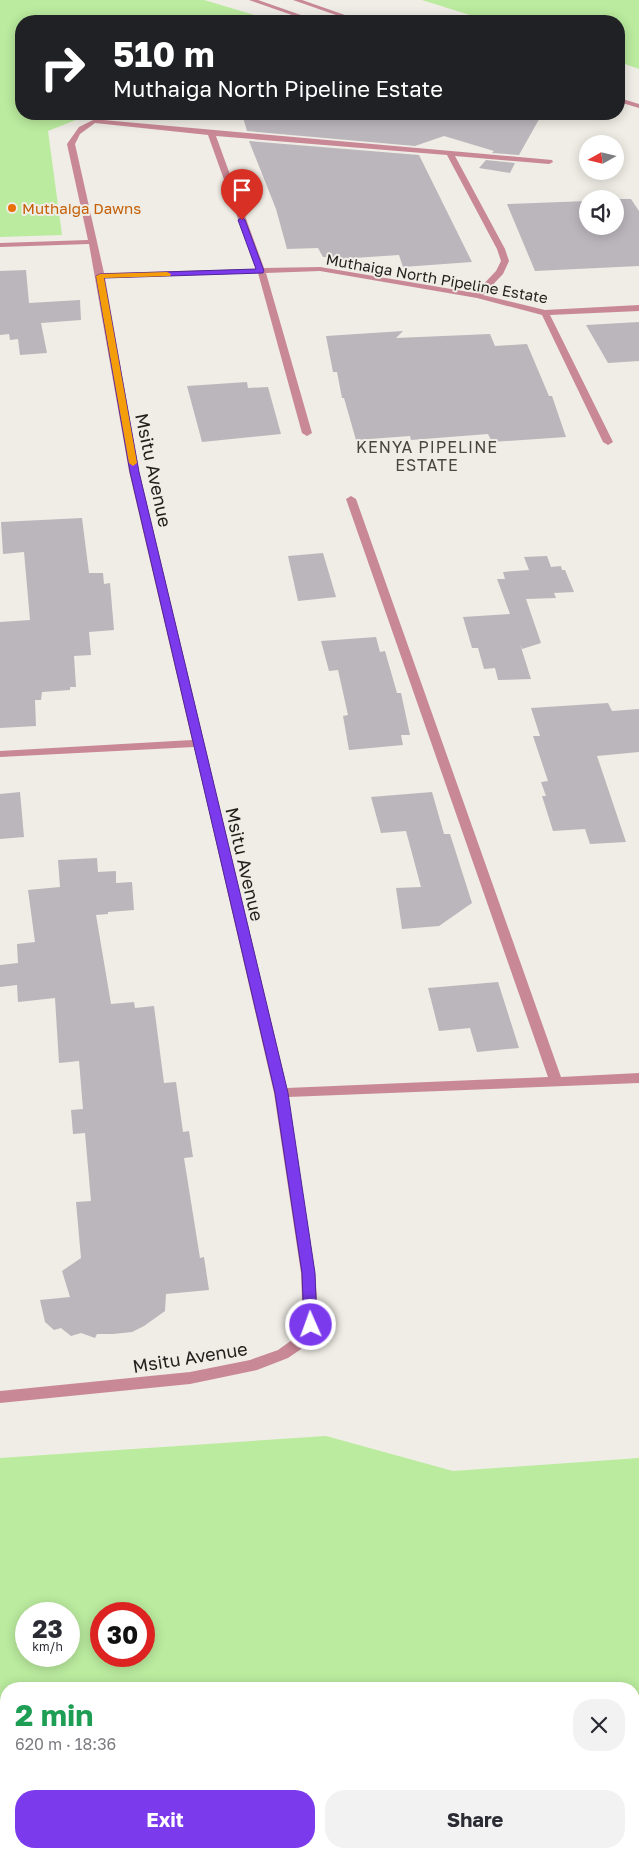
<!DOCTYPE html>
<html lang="en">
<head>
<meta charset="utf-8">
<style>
  body { margin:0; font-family:"Golos Text",sans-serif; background:#f2f2f3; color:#2b2b33; height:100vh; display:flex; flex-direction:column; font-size:19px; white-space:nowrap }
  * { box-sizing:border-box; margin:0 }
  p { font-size:16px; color:#7c7c81 }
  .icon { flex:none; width:28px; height:28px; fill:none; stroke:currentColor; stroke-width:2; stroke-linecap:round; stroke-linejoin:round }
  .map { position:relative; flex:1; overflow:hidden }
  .sheet { position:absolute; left:0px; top:1682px; width:640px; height:176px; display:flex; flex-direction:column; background:#fff; border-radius:20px 20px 0 0; box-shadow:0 2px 12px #0003 }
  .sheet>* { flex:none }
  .banner { position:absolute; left:15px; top:15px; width:610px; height:105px; border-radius:20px; box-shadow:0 2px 12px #0003; background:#202124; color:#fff; overflow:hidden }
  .needle { width:32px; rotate:262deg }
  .fabs { position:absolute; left:579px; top:135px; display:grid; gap:10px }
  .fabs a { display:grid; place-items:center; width:45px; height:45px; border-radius:50%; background:#fff; box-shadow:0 2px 12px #0003; font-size:25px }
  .speed { position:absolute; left:15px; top:1602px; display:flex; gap:10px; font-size:25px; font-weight:700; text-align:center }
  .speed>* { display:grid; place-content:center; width:65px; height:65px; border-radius:50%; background:#fff; box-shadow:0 2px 12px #0003; line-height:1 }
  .speed small { font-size:12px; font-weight:400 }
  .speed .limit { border:8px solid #d22; background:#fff; color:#111 }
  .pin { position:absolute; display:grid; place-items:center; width:42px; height:42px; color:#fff; margin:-51px -21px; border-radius:50% 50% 50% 0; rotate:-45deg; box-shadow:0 0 5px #0007 }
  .pin .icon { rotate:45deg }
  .me { position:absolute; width:55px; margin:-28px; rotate:358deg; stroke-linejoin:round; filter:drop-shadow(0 0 4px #0008) }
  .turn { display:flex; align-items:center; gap:18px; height:105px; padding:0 15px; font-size:22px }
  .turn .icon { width:65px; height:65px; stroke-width:2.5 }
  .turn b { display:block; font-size:35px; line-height:42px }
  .round { display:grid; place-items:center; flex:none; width:52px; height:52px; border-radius:20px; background:#f2f2f3 }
  .overview { display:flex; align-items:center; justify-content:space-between; height:85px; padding:0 15px }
  h1 { font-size:30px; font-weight:700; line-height:38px; color:#1e9e55 }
  .button { display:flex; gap:10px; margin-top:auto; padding:10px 15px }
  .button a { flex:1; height:58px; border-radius:20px; background:#7c3aed; color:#fff; font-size:20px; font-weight:700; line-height:58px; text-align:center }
  .button a+a { background:#f2f2f3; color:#2b2b33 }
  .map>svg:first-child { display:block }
  .green { fill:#baeb9e; fill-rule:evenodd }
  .building { fill:#bbb6bc }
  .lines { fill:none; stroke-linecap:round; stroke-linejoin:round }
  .minor { fill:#c98896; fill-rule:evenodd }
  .route { fill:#7c3aed; stroke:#51269a }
  .slow { fill:#f59e0b }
  .food-dot { fill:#e8710a; stroke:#efede5; stroke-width:2 }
  .labels { text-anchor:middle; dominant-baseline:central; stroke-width:4; stroke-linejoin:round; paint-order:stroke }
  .far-food-label { font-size:15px; fill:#c56008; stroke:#efede5; text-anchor:start }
  .far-street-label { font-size:15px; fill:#201f1c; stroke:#efede5 }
  .far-neighbourhood-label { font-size:16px; letter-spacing:1px; fill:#484640; stroke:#efede5 }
  .street-label { font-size:18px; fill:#201f1c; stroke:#efede5 }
</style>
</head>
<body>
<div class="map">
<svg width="639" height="1858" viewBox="0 0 639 1858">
  <rect width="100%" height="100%" fill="#efede5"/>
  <g class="green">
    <polygon points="0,0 204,0 274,21 21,21 21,114 91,114 48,131 62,235 0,237"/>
    <polygon points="422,0 639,0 639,69 619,62 619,21 489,21"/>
    <path d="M326,1436L453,1471L639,1458V1858H0V1458ZM26,1614H69V1656H26ZM101,1614H144V1656H101ZM6,1689H634V1852H6Z"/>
  </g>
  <g class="building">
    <polygon points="242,114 542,114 519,155 492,153 494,151 444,136 415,146 247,131"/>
    <polygon points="249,141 419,155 472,262 403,267 399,255 339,259 338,257 323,257 318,248 287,249 276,209"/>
    <polygon points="486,160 515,163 510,173 479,168"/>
    <polygon points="615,199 631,199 639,211 639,266 535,271 507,204 588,201 588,226 615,226"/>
    <polygon points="26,270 29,303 80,300 81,320 41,323 47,353 20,355 18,339 10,340 9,334 0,335 0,271"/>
    <polygon points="639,322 639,361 608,363 586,325"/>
    <polygon points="403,331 396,338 490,334 495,346 527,344 549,396 552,396 566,437 492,442 488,434 411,440 410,436 356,440 344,398 342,398 337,372 333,372 326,336"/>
    <polygon points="247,382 248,388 268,387 281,434 202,442 187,386"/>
    <polygon points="82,518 89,573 103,573 104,584 110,583 114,630 89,632 91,655 74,656 76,687 70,687 70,690 42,692 41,700 35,700 36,726 0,728 0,622 30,620 24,552 3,554 1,522"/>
    <polygon points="323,553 336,597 298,601 288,556"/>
    <polygon points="547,556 551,567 561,566 562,570 565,570 574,592 554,593 556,598 526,599 541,643 522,649 520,644 531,679 498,680 495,668 484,669 478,648 472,648 463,617 510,614 497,579 505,579 503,572 529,570 524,557"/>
    <polygon points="376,637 380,652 385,651 397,693 401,693 410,735 401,735 403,745 349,750 343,716 348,715 338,670 329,671 321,641"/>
    <polygon points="608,703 612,711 639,709 639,752 597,756 626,842 590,844 585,829 553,831 542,796 546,796 541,782 548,781 533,736 540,736 531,708"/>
    <polygon points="20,792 24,837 0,839 0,794"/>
    <polygon points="432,792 444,834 450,834 472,903 439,926 402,929 396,888 421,887 406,831 381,833 371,797"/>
    <polygon points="97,858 98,872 116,871 116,883 132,882 134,910 108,912 108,914 96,915 111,1004 134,1002 135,1008 154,1006 164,1083 176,1082 183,1132 189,1131 193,1157 184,1158 200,1258 204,1257 209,1290 166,1294 165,1311 144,1326 132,1332 113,1334 97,1334 95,1338 81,1333 71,1336 61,1328 54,1330 45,1322 40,1300 70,1297 62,1271 81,1258 76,1202 91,1201 85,1133 73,1134 71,1110 83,1109 79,1061 59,1063 55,998 18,1002 17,985 0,987 0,965 18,963 17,944 35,942 28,890 60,887 58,860"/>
    <polygon points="498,982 519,1048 477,1052 470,1028 439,1031 428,988"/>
  </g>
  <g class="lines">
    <g class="minor">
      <polygon points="249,0 258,0 318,21 309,21"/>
      <polygon points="293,0 302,0 362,21 353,21"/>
      <polygon points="619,98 639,104 639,108 619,102"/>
      <path d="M105,114H115L103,120L552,160L553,162L549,164L455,156L505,249L509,261L503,274L483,295L545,310L639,305V311L550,315L613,442L608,445L603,442L542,315L477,298L320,271L266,273L312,433L307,436L302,433L258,273L105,278L139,471L287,1088L548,1077L346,499L351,496L356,499L561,1077L639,1073V1083L288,1097L315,1273L319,1325L310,1343L288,1358L257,1370L190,1384L0,1403V1391L190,1372L250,1360L278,1350L299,1335L303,1325L301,1273L274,1093L194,747L0,757V751L192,740L129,471L89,244L0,247V243L88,240L67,144L79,127ZM95,123L208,135L256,269L104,273L75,144L80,134ZM216,136L447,155L497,249L501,261L496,271L475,293L320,267L264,268Z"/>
    </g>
  </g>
  <polygon class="route" points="242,217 245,220 264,271 263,273 104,278 139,472 288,1093 315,1273 317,1325 315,1328 311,1330 306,1328 304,1325 302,1273 275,1093 130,472 96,276 100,274 256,269 238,220"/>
  <polygon class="slow" points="167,272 171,274 170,276 104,278 137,463 133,466 129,463 96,276 100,274"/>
  <circle class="food-dot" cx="12" cy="208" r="5"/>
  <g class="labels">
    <g class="far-food-label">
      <text x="22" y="208">Muthaiga Dawns</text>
    </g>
    <g class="far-street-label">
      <text transform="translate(437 278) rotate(10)">Muthaiga North Pipeline Estate</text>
    </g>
    <g class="far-neighbourhood-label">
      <text x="427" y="447">KENYA PIPELINE<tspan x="427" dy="18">ESTATE</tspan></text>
    </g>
    <g class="street-label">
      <text transform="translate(154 470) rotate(78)">Msitu Avenue</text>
      <text transform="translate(245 864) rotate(77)">Msitu Avenue</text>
      <text transform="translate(190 1357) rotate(-9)">Msitu Avenue</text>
    </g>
  </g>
</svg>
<div class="fabs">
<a><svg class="needle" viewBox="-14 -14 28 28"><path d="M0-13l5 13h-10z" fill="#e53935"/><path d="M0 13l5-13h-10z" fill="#7c7c81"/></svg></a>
<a><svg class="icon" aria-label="sound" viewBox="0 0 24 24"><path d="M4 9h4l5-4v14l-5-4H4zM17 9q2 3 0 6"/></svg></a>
</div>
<div class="speed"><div>23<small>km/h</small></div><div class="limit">30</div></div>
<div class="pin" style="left:242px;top:220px;background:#d93025"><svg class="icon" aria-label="arrive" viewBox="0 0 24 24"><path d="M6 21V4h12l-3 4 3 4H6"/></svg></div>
<svg class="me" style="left:311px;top:1325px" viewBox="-20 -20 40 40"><circle r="17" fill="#7c3aed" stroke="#fff" stroke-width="3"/><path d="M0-11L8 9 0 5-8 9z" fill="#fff"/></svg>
<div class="banner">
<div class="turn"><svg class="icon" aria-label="right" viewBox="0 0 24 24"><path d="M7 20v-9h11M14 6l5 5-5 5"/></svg><div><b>510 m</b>Muthaiga North Pipeline Estate</div></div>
</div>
<section class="sheet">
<div class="overview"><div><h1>2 min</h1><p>620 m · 18:36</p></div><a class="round"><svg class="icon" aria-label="close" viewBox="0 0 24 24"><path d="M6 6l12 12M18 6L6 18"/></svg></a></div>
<div class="button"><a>Exit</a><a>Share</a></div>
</section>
</div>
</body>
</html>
